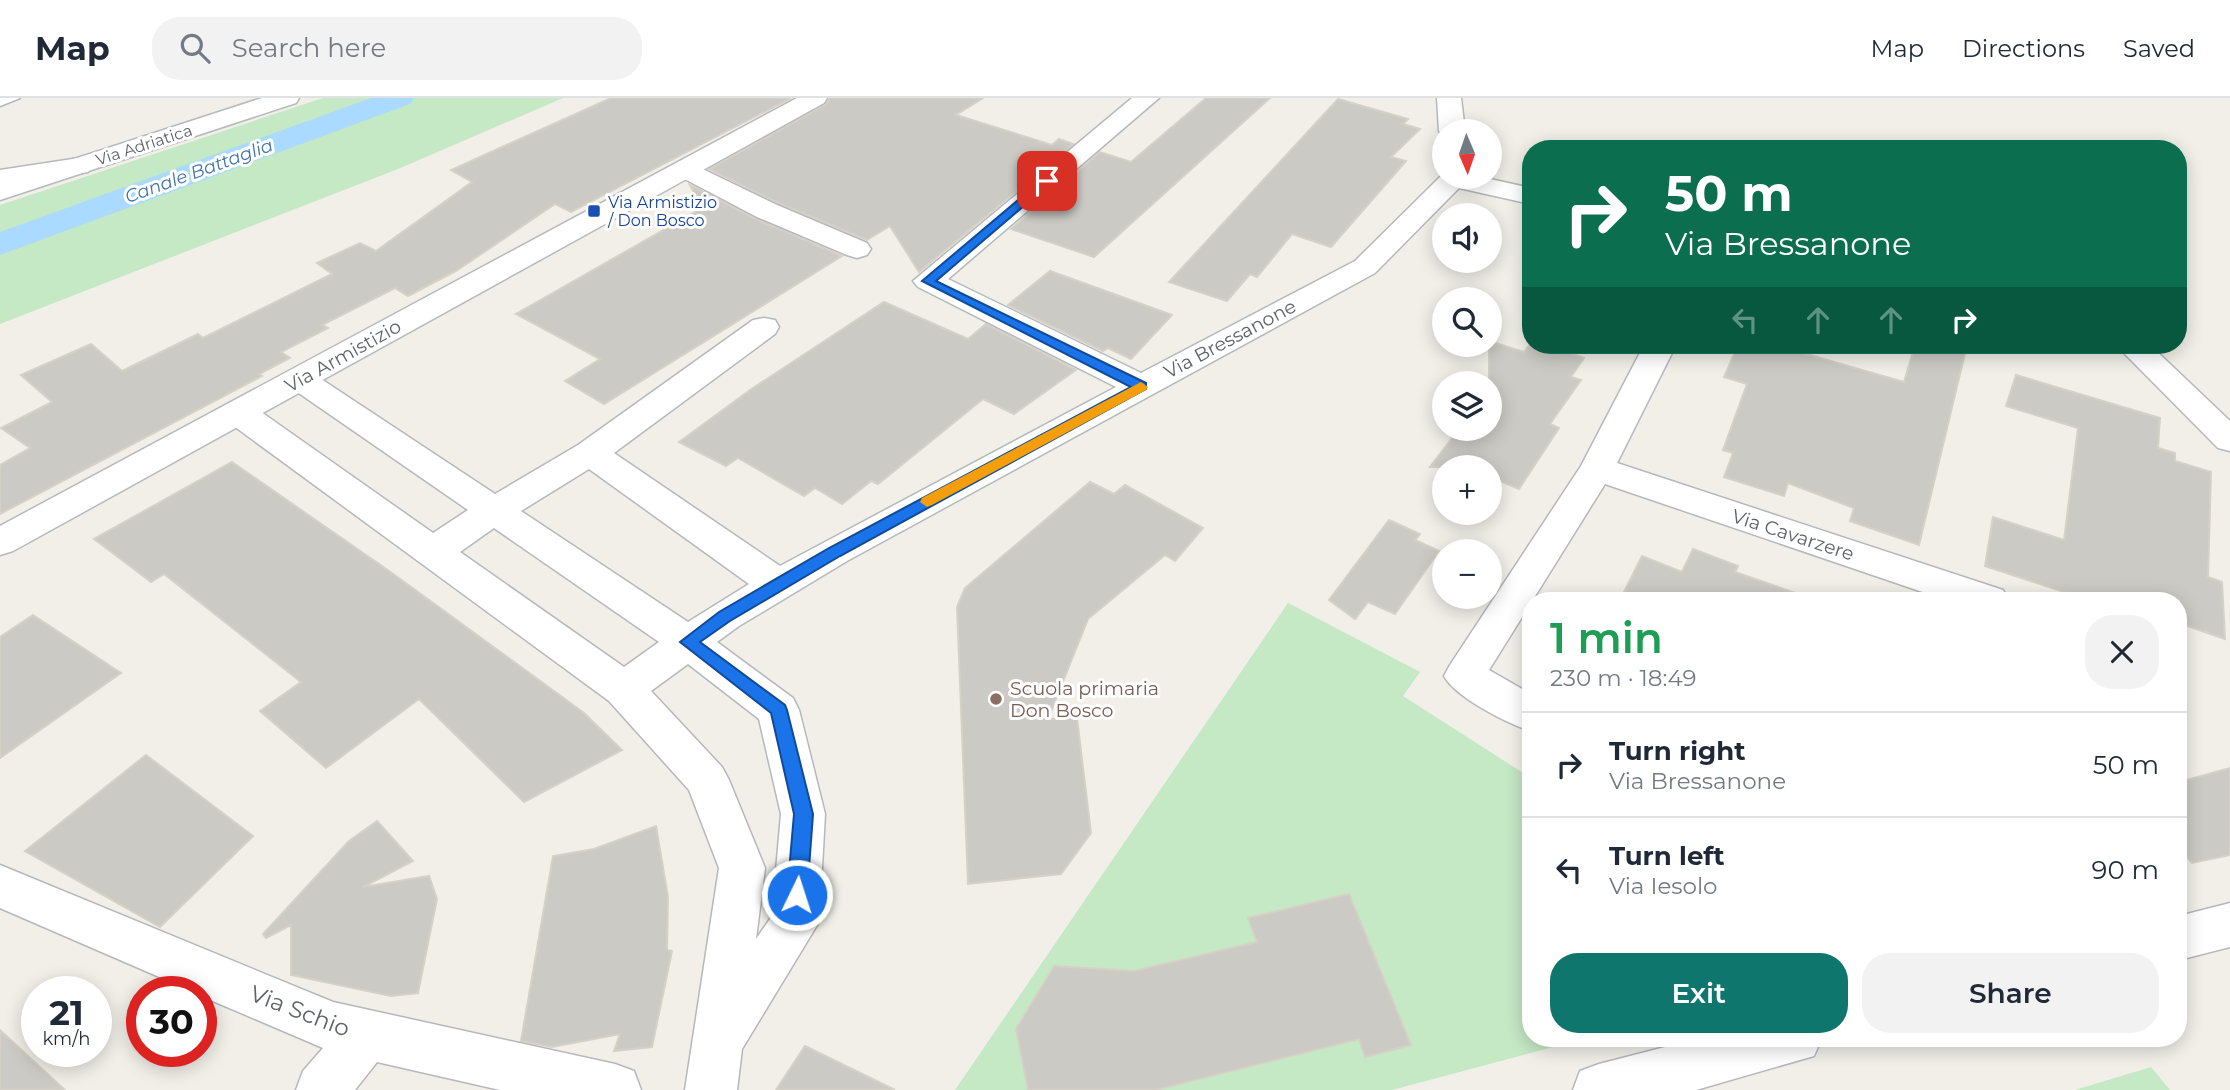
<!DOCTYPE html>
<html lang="en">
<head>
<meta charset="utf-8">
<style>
  body { margin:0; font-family:Montserrat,sans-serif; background:#f2f2f3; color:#1f2937; height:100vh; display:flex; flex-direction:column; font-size:26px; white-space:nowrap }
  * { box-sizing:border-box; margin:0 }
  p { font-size:23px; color:#747a83 }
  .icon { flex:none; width:38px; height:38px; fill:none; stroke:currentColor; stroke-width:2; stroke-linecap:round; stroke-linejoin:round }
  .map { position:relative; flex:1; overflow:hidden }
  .panel { position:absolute; left:1522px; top:494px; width:665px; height:455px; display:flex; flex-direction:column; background:#fff; border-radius:28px; box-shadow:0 4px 18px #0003 }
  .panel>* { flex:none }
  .hud { position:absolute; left:1522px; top:42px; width:665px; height:214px; border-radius:28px; box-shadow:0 4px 18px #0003; background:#0b6e4f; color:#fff; overflow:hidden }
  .needle { width:46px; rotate:178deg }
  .buttons { position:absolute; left:1432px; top:21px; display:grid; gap:14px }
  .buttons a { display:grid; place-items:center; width:70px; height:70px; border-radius:50%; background:#fff; box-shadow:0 4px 18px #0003; font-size:35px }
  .speed { position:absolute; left:21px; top:878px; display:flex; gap:14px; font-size:35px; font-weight:700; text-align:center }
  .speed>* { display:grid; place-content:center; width:91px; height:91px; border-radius:50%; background:#fff; box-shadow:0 4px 18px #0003; line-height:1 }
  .speed small { font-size:18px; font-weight:400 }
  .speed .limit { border:10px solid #d22; background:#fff; color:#111 }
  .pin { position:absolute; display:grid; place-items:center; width:60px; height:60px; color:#fff; margin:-30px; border-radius:14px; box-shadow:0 4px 10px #0006 }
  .me { position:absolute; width:77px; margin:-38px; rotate:4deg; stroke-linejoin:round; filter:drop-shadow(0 0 5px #0008) }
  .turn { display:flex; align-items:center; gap:24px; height:147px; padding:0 28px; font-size:32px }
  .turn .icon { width:91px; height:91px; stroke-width:2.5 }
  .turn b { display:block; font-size:49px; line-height:60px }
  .lanes { display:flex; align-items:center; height:66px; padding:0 28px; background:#0003; justify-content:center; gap:35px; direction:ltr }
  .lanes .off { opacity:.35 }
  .round { display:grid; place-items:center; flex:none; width:74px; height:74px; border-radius:28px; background:#f2f2f3 }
  .headline { display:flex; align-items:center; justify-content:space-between; height:119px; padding:0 28px }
  h1 { font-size:42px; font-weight:600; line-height:52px; color:#1e9e55 }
  .action { display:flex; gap:14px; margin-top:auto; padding:14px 28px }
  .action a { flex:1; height:80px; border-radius:28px; background:#0f766e; color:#fff; font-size:28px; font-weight:600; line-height:80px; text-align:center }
  .action a+a { background:#f2f2f3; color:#1f2937 }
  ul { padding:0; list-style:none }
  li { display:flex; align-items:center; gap:21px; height:105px; padding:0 28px; border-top:2px solid #e0e1e3 }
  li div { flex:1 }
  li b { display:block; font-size:26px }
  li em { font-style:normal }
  header { display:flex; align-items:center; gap:42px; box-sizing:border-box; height:98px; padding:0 35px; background:#fff; border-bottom:2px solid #e0e1e3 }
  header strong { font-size:33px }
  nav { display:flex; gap:38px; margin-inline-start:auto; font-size:24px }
  .search { width:490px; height:63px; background:#f2f2f3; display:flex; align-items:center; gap:18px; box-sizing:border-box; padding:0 24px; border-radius:28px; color:#747a83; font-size:26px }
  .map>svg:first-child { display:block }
  .green { fill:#c5e8c5 }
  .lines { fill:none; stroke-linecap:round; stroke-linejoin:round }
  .canal { fill:#aadaff; fill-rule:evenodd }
  .building { fill:#cccac5; stroke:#d6d1c6; stroke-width:2 }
  .lane-casing { stroke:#b5b8bc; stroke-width:3 }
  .street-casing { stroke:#b5b8bc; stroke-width:3 }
  .secondary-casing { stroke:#b6babf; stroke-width:3 }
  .lane { fill:#fff; fill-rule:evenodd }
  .street { fill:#fff; fill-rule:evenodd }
  .secondary { fill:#fff; fill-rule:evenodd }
  .route { fill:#1a73e8; stroke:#114b97; stroke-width:2 }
  .slow { fill:#f59e0b }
  .transit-dot { fill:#1a4fb4; stroke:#fff; stroke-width:2.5 }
  .education-dot { fill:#8d6e63; stroke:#fff; stroke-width:2.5 }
  .labels { text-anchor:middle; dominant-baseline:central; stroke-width:6; stroke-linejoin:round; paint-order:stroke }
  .far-street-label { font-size:16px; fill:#5f6368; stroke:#fff }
  .far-transit-label { font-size:16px; fill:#164399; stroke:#fff; text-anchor:start }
  .far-water-label { font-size:18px; font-style:italic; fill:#4174aa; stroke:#fff }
  .street-label { font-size:19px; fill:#5f6368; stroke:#fff }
  .education-label { font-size:19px; fill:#785e54; stroke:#fff; text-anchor:start }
  .near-street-label { font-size:23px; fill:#5f6368; stroke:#fff }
</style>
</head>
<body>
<header>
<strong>Map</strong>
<div class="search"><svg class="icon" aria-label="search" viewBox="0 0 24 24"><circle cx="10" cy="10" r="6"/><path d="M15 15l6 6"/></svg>Search here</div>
<nav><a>Map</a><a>Directions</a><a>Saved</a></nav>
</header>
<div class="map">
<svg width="2230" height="992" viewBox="0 0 2230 992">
  <rect width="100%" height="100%" fill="#f1efe8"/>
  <g class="green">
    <polygon points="323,0 563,0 398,71 0,226 0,107"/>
    <polygon points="1288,505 1420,574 1403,598 1531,680 1531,940 1587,940 1392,992 955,992"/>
    <polygon points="2151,969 2170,992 2075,992"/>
  </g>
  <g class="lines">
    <polygon class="canal" points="371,0 414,0 410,6 0,157 0,134"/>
  </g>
  <g class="building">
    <polygon points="611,0 791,0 571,114 555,106 456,173 408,198 395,190 322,227 328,230 281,254 290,260 259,276 262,278 0,416 0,367 30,350 1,330 52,304 21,277 91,246 122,273 198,236 203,240 332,176 317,165 360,145 376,153 472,84 451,72"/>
    <polygon points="830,0 983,0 956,17 1052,47 1059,41 1073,46 919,174 890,128 867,142 778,105 709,71 825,7"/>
    <polygon points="1206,0 1270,0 1094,159 1011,131 1100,54 1131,64"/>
    <polygon points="1338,1 1408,21 1403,26 1420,31 1391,59 1406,63 1331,149 1292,136 1257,179 1250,176 1227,203 1169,184"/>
    <polygon points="690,87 756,121 842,158 604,306 565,283 600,261 516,216 702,110"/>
    <polygon points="1050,173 1172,217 1131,261 1108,250 1103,253 1008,207"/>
    <polygon points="884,204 968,241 986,226 1076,272 1014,316 983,301 878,386 871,383 842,406 815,390 804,398 738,360 726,368 679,344 750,292"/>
    <polygon points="1489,243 1524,254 1531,245 1548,247 1584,260 1571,279 1581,282 1550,326 1559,330 1519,391 1489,378 1489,369 1430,369 1459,331 1489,331"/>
    <polygon points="1738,247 1775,247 1904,284 1915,247 1967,247 1919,447 1850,423 1854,410 1788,385 1784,398 1724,379 1733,355 1723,352 1747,286 1724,279"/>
    <polygon points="2016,277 2160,320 2158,350 2175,355 2175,363 2211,374 2208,479 2222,484 2225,541 2179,525 2179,502 2088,502 1985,468 1993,419 2064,442 2078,330 2006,308"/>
    <polygon points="232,364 392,475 584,615 622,652 524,704 419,601 326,670 260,613 301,584 164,476 151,484 94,441"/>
    <polygon points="1090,384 1114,396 1125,387 1203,430 1175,463 1165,457 1088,521 1048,621 1077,620 1091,735 1061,776 968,786 957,509 965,490"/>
    <polygon points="1389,422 1420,436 1415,442 1439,453 1395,516 1368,504 1355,521 1329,502"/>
    <polygon points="1693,451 1738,468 1735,474 1801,497 1800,502 1645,502 1624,494 1642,458 1682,474"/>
    <polygon points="33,517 121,575 0,660 0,539"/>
    <polygon points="146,657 253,738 160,829 25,753"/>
    <polygon points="2230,670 2230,757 2192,765 2179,751 2179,684"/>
    <polygon points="377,723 413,763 363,789 429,778 437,801 418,895 391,898 291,877 291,827 266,840 263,836 349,743"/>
    <polygon points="656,728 668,799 667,852 672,853 652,949 614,953 620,936 552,949 521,943 553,758 594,751"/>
    <polygon points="1349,796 1411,947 1365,959 1359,941 1155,992 1028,992 1016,931 1054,868 1134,873 1257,844 1248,820"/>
    <polygon points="0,932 65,992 0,992"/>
    <polygon points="805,948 895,992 776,992"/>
  </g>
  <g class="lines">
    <defs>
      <polygon id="lane" points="0,0 20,0 0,8"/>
      <g id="street">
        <path d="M1132,0H1159L948,181L1141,275L1355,163L1444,75V79H1481L1531,90V106L1459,90L1375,175L847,463L739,528L717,544L793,600L799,612L825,716L819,824L742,951L737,992H685L719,770L689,692L609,603L227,323L222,315L227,307L239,304L251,307L433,435L468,412L290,289L285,282L290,275L301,272L312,275L495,396L578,347L753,222L764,220L775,222L779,229L775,236L614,355L780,468L1116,289L918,189L913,183ZM589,371L749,486L688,524L521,413ZM494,430L659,544L624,569L460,454ZM688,566L759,621L781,716L772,818L756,841L765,770L729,682L722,669L651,593Z"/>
        <polygon points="1437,0 1461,0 1465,33 1444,33 1443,38 1439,33"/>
        <polygon points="79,60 88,62 92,68 88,74 0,88 0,72"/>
        <polygon points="686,63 777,107 867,145 871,151 867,157 857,160 847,157 757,119 677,77 673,71 677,65"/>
        <path d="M1644,247H1676L1617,365L2003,492L2008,502H1946L1605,386L1489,572L1531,596V633C1508,626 1455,599 1444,578L1450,567L1581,368Z"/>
        <polygon points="2116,247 2150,247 2230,323 2230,353 2218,350"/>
        <polygon points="0,767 333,904 615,966 634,973 641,992 500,992 377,964 355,992 296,992 303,973 323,950 201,898 201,894 194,894 0,810"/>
        <polygon points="2230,805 2230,849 2179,862 2179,818"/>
        <polygon points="1700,940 1822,940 1814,958 1696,992 1573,992 1580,973 1599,966"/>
      </g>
      <g id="secondary">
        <polygon points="262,0 299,0 296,5 0,102 0,85"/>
        <polygon points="797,0 827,0 824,5 13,453 0,457 0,428"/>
      </g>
    </defs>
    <use href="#lane" class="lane-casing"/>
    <use href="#street" class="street-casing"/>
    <use href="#secondary" class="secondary-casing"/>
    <use href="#lane" class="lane"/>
    <use href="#street" class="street"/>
    <use href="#secondary" class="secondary"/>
  </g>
  <polygon class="route" points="1043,81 1053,83 936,183 1146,285 1146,291 840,458 730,523 700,544 785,607 787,612 813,716 807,797 804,803 797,806 790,803 787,797 794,716 771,615 680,544 719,514 829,450 1131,289 922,183"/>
  <polygon class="slow" points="1141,284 1148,289 1146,292 932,407 927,409 920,404 922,400"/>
  <rect class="transit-dot" x="587" y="106" width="14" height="14" rx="3.5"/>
  <circle class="education-dot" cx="996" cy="601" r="7"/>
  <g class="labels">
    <g class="far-street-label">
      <text transform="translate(144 47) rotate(-18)">Via Adriatica</text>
    </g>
    <g class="far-transit-label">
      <text x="608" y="104">Via Armistizio<tspan x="608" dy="18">/ Don Bosco</tspan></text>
    </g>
    <g class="far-water-label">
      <text transform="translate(199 73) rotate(-20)">Canale Battaglia</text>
    </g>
    <g class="street-label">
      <text transform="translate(1230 241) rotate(-28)">Via Bressanone</text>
      <text transform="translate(343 258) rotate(-29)">Via Armistizio</text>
      <text transform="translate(1793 437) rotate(18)">Via Cavarzere</text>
    </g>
    <g class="education-label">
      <text x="1010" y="590">Scuola primaria<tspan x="1010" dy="22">Don Bosco</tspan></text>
    </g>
    <g class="near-street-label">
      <text transform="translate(300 913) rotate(21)">Via Schio</text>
    </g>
  </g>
</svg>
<div class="buttons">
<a><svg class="needle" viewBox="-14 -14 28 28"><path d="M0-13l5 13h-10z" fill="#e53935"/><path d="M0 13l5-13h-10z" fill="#747a83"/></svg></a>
<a><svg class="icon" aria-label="sound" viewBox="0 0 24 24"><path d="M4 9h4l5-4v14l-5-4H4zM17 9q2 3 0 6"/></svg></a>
<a><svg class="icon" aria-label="search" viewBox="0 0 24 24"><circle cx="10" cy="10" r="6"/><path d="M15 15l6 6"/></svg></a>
<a><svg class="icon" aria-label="layers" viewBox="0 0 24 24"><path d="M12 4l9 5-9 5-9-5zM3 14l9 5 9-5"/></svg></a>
<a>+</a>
<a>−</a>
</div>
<div class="speed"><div>21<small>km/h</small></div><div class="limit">30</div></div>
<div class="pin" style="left:1047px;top:83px;background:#d93025"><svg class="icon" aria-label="arrive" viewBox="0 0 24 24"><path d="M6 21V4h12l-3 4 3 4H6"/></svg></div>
<svg class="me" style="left:797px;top:797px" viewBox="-20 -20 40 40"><circle r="17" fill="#1a73e8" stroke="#fff" stroke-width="3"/><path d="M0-11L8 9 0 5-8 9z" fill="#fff"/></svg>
<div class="hud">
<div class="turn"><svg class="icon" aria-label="right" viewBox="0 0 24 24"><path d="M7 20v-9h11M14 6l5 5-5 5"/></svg><div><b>50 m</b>Via Bressanone</div></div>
<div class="lanes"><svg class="icon off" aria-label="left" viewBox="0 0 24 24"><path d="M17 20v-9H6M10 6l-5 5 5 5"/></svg><svg class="icon off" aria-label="ahead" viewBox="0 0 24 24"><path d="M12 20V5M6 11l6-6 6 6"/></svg><svg class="icon off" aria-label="ahead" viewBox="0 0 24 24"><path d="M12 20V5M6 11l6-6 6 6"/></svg><svg class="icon" aria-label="right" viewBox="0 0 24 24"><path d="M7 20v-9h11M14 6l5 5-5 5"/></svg></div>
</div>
<section class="panel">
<div class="headline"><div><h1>1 min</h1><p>230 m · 18:49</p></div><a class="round"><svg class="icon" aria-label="close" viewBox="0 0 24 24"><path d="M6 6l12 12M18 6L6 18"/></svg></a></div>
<ul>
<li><svg class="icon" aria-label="right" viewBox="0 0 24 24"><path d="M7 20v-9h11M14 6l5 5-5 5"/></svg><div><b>Turn right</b><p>Via Bressanone</p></div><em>50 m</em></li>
<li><svg class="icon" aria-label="left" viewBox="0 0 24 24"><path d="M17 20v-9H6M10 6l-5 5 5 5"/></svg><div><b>Turn left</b><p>Via Iesolo</p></div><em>90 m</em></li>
</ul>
<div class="action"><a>Exit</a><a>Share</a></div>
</section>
</div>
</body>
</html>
